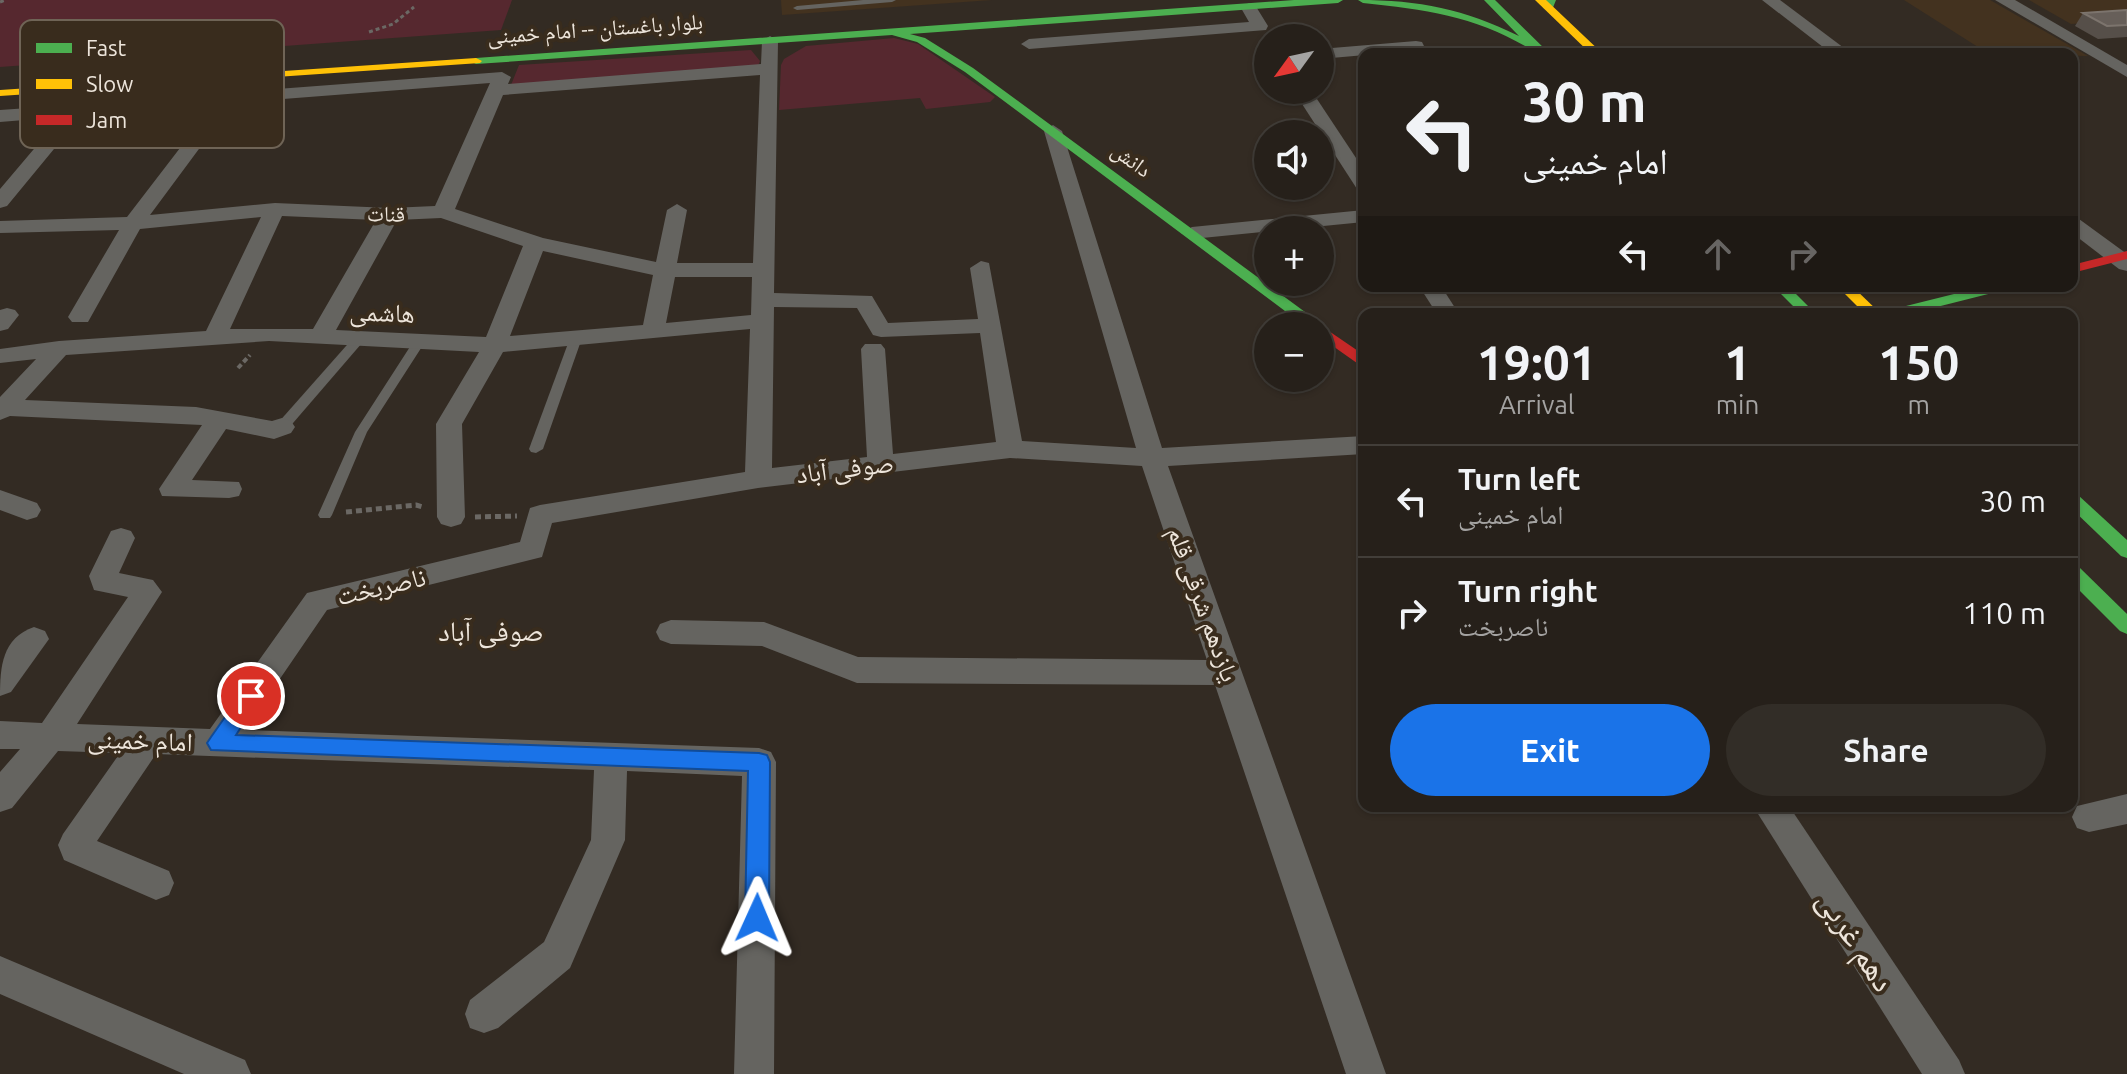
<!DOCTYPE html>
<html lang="en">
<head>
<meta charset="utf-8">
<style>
  body { margin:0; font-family:Ubuntu,"Noto Naskh Arabic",sans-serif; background:#322d27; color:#f1f3f6; height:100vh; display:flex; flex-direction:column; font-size:30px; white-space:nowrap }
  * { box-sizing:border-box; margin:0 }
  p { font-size:26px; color:#a4a3a2 }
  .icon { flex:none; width:44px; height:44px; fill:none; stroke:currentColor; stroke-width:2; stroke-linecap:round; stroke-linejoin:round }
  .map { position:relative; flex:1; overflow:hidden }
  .drawer { position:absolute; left:1358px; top:308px; width:720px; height:504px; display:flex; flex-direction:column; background:#26201a; border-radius:16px; box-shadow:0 2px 6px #0004,0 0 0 2px #423e39 }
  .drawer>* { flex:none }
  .top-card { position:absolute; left:1358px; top:48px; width:720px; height:244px; border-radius:16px; box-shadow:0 2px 6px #0004,0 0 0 2px #423e39; background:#26201a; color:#f1f3f6; overflow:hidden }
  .needle { width:52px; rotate:237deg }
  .controls { position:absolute; left:1254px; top:24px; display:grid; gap:16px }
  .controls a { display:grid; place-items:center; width:80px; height:80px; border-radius:50%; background:#26201a; box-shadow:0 2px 6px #0004,0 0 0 2px #423e39; font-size:40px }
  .pin { position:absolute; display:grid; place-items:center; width:68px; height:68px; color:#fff; margin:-34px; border:4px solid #fff; border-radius:50%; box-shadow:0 2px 8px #0007 }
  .me { position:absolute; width:88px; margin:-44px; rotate:1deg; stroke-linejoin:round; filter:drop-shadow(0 0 6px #0008) }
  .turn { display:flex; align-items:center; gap:28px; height:168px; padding:0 32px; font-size:36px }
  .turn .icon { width:104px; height:104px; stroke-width:2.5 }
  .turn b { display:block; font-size:56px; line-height:68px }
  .lanes { display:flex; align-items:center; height:76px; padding:0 32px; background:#0003; justify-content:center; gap:40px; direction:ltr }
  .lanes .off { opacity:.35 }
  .eta { display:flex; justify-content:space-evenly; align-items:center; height:136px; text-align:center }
  .eta b { font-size:48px; font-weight:700; line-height:56px }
  .button { display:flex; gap:16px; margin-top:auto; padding:16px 32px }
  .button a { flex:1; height:92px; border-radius:48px; background:#1a73e8; color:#fff; font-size:32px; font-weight:700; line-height:92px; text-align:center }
  .button a+a { background:#322d27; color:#f1f3f6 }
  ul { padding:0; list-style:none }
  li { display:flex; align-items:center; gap:24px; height:112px; padding:0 32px; border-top:2px solid #423e39 }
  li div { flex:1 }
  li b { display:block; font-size:30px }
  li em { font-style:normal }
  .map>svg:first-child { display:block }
  .built { fill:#43321f }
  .green { fill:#56282f }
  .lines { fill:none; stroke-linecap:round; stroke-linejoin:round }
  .path-far2 { stroke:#6b6864; stroke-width:3; stroke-dasharray:4 3; stroke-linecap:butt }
  .path-far1 { stroke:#6b6864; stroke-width:4; stroke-dasharray:5 3; stroke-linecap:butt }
  .path { stroke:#6b6864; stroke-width:5; stroke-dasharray:6 4; stroke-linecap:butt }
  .lane { fill:#656460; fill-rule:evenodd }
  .street { fill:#656460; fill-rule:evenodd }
  .fast { fill:#4caf50; fill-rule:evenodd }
  .slow { fill:#ffc107; fill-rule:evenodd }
  .jam { fill:#c62828; fill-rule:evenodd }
  .wall { fill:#564f49 }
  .building { fill:#675f59; stroke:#7c746d; stroke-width:2 }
  .route { fill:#1a73e8; stroke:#114b97; stroke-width:2 }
  .labels { text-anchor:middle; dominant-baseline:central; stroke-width:8; stroke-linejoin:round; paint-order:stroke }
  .far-street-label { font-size:22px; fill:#ede5db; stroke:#392c1d }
  .street-label { font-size:26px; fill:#ede5db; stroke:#392c1d }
  .neighbourhood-label { font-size:28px; fill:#ede5db; stroke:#392c1d }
  .near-street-label { font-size:32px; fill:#ede5db; stroke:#392c1d }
  .key { fill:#392c1d; stroke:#6f6456; stroke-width:2 }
  .key-label { font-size:22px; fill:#ede5db }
</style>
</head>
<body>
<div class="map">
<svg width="2127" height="1074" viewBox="0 0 2127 1074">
  <rect width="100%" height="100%" fill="#332b23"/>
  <g class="built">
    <polygon points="781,0 992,0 782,15"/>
    <polygon points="1904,0 1990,0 2088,56 1989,54"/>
    <polygon points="2029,0 2127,0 2127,20 2071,24"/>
  </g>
  <g class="green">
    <polygon points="0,0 512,0 501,30 0,67"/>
    <polygon points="894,38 918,44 995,97 990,102 926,109 920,98 779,110 781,65 784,59 806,46"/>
    <polygon points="751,50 760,61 758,66 511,85 519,65"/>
  </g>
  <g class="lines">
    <g class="path-far2">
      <polyline points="0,2 5,0"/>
      <polyline points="369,32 393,24 414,7"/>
    </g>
    <polyline class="path-far1" points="238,368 250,355"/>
    <g class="path">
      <polyline points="346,512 416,505 423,507"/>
      <polyline points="475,517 517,516"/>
    </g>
    <g class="lane">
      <polygon points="863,0 896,0 892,2 797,10 793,8 797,6"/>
      <polygon points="576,334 582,338 543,449 536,453 531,452 529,449 570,338"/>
      <polygon points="358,336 364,340 362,343 287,430 277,430 276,427 277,424 354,337"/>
      <polygon points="419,338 425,342 367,432 332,515 330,518 320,518 318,515 355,432 415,339"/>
    </g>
    <g class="street">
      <polygon points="1762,0 1780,0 1852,54 1832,54"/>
      <polygon points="1995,0 2015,0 2127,65 2127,77"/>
      <polygon points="1249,3 1255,5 1268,26 1266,30 1029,49 1021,44 1029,39 1249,22 1241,8"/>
      <path d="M770,36L778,41L774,293L872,296L888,323L978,319L970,268L981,261L989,263L1022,441L1136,448L1044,131L1053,125L1062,131L1162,448L1364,436V454L1168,466L1386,1074H1346L1215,685L857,683L762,646L671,644L660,640L656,632L660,624L671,620L764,622L858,657L1207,660L1142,466L1010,458L758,488L552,523L542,557L327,610L245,730L759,748L771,752L776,762L774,1074H734L742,776L627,771L625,840L570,968L498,1028L484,1033L470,1028L465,1014L470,1000L544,942L591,840L594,770L156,754L97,841L169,871L174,883L169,895L156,900L64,860L58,845L63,834L120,753L58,751L12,808L0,812V772L20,749H0V721L42,723L128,597L94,590L89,576L111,531L121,528L131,531L135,538L119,573L153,580L162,592L77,724L210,729L307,593L520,542L530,508L540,505L745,472L750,329L503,352L462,424L465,517L461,524L451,527L441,524L437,517L436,424L479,352L269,341L66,355L25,400L196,407L272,421L282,418L291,421L295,427L291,433L274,439L226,429L192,480L239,482L242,489L239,496L229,498L162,496L159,489L202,425L10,416L0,420V397L36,359L0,363V349L59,341L206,331L261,217L140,229L88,322H72L68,317L119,230L0,233V221L127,217L213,105L82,115L7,206L0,208V189L61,117L0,122V110L71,105C77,97 80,95 90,97L91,103L502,72L511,77L508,84L761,64L762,41ZM760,75L753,263H677L687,210L677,204L667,210L656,262L543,238L455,209L503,95ZM490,83L435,206L390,208L275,203L150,215L233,103ZM282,216L376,220L313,329H230ZM441,218L523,246L486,337L336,330L397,220ZM543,251L653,275L643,325L510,336ZM675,277H752L751,315L666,323ZM774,307L857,308L873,335L881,337L980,333L996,442L893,454L885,349L881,344H865L861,349L867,457L772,468Z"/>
      <polygon points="1416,41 1422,42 1424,46 1422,50 1320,59 1320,49"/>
      <polygon points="1293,90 1311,90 1364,170 1364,191 1357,189"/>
      <polygon points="1364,210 1364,222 1192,239 1181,233 1192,227"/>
      <polygon points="2072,217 2079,219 2127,254 2127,271 2119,269 2072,233"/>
      <polygon points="1419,286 1441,286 1459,314 1437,314"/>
      <polygon points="7,308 15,310 19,315 8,329 0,331 0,310"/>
      <polygon points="0,490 37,503 41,510 37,517 27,520 0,510"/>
      <path d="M34,627L45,631L49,639L11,692L0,696C0,667 2,638 34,627Z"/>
      <polygon points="2127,794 2127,824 2089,832 2077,828 2072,817 2077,806"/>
      <polygon points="1753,806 1789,806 1959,1060 1965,1074 1922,1074"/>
      <polygon points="0,956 245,1060 251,1074 184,1074 0,994"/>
    </g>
    <g class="fast">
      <polygon points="1294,0 1343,0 1338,3 910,34 925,38 973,68 1320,323 1322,326 1320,329 1320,326 1305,326 965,72 917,42 892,35 476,64 470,61 476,58"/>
      <path d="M1358,0C1420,0 1464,9 1519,36L1484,0H1495L1550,54H1538C1481,17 1429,10 1363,3Z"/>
      <polygon points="1546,0 1556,0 1552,10 1543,8"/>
      <polygon points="1773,286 1788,286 1816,314 1801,314"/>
      <polygon points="1986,286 2010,286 2008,289 1909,314 1884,314 1886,311"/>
      <polygon points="2072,493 2078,495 2127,540 2127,558 2121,556 2072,509"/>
      <polygon points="2072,565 2079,567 2127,614 2127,634 2120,631 2072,583"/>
    </g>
    <g class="slow">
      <polygon points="1535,0 1546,0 1603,54 1591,54"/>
      <polygon points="476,58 482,61 480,63 0,96 0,90"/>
      <polygon points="1837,286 1852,286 1881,314 1865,314"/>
    </g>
    <g class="jam">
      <polygon points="2127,251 2127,259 2072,273 2072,265"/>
      <polygon points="1320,325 1364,355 1364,368 1320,337 1318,326"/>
    </g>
  </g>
  <polygon class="wall" points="2127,10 2127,37 2098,39 2075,26 2083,13"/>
  <polygon class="building" points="2127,10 2127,25 2107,26 2083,13"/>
  <polygon class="route" points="251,688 258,690 261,696 236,735 759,753 767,755 770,762 769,918 765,926 757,929 748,926 745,918 748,771 211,750 207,743 211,737 244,690"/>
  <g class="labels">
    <g class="far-street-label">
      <text transform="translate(595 28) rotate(-4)">بلوار باغستان -- امام خمینی</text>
      <text transform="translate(1132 159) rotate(36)">دانش</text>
      <text transform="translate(386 213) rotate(1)">قنات</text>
    </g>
    <g class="street-label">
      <text transform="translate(382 312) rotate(2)">هاشمی</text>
      <text transform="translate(845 468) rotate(-7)">صوفی آباد</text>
      <text transform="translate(381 586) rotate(-13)">ناصربخت</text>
      <text transform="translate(1204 604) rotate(70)">یازدهم شرقی قلم</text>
      <text transform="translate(140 740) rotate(2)">امام خمینی</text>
    </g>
    <g class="neighbourhood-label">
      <text x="491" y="630">صوفی آباد</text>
    </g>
    <g class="near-street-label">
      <text transform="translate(1857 940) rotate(57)">دهم غربی</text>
    </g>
  </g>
  <rect x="20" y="20" width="264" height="128" rx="12" class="key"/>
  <rect x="36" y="43" width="36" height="10" fill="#4caf50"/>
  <rect x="36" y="79" width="36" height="10" fill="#ffc107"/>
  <rect x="36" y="115" width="36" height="10" fill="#c62828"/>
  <g class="key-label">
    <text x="86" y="56">Fast</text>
    <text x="86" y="92">Slow</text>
    <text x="86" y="128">Jam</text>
  </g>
</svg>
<div class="controls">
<a><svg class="needle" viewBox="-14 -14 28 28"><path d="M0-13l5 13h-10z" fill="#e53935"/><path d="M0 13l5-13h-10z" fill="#a4a3a2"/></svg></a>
<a><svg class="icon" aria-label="sound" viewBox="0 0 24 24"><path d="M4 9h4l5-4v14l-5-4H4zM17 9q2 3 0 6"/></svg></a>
<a>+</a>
<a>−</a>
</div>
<div class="pin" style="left:251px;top:696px;background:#d93025"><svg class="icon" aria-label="arrive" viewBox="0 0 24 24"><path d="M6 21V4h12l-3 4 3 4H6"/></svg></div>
<svg class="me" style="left:757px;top:918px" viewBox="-20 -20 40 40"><path d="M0-17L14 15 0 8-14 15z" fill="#1a73e8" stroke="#fff" stroke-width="4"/></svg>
<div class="top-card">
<div class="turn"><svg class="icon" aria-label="left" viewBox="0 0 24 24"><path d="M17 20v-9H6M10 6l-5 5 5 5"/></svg><div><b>30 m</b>امام خمینی</div></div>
<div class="lanes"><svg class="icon" aria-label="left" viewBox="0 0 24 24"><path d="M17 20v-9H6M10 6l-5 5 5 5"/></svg><svg class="icon off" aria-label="ahead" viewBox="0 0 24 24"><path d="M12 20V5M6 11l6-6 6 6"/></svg><svg class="icon off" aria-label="right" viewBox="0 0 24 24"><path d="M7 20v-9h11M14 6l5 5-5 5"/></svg></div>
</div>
<section class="drawer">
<div class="eta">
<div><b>19:01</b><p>Arrival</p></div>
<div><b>1</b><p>min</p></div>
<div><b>150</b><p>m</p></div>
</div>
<ul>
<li><svg class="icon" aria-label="left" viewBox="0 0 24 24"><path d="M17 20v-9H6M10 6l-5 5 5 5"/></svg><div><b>Turn left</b><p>امام خمینی</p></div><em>30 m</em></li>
<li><svg class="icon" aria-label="right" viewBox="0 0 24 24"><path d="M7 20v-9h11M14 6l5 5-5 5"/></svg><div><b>Turn right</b><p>ناصربخت</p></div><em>110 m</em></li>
</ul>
<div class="button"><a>Exit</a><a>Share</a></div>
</section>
</div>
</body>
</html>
